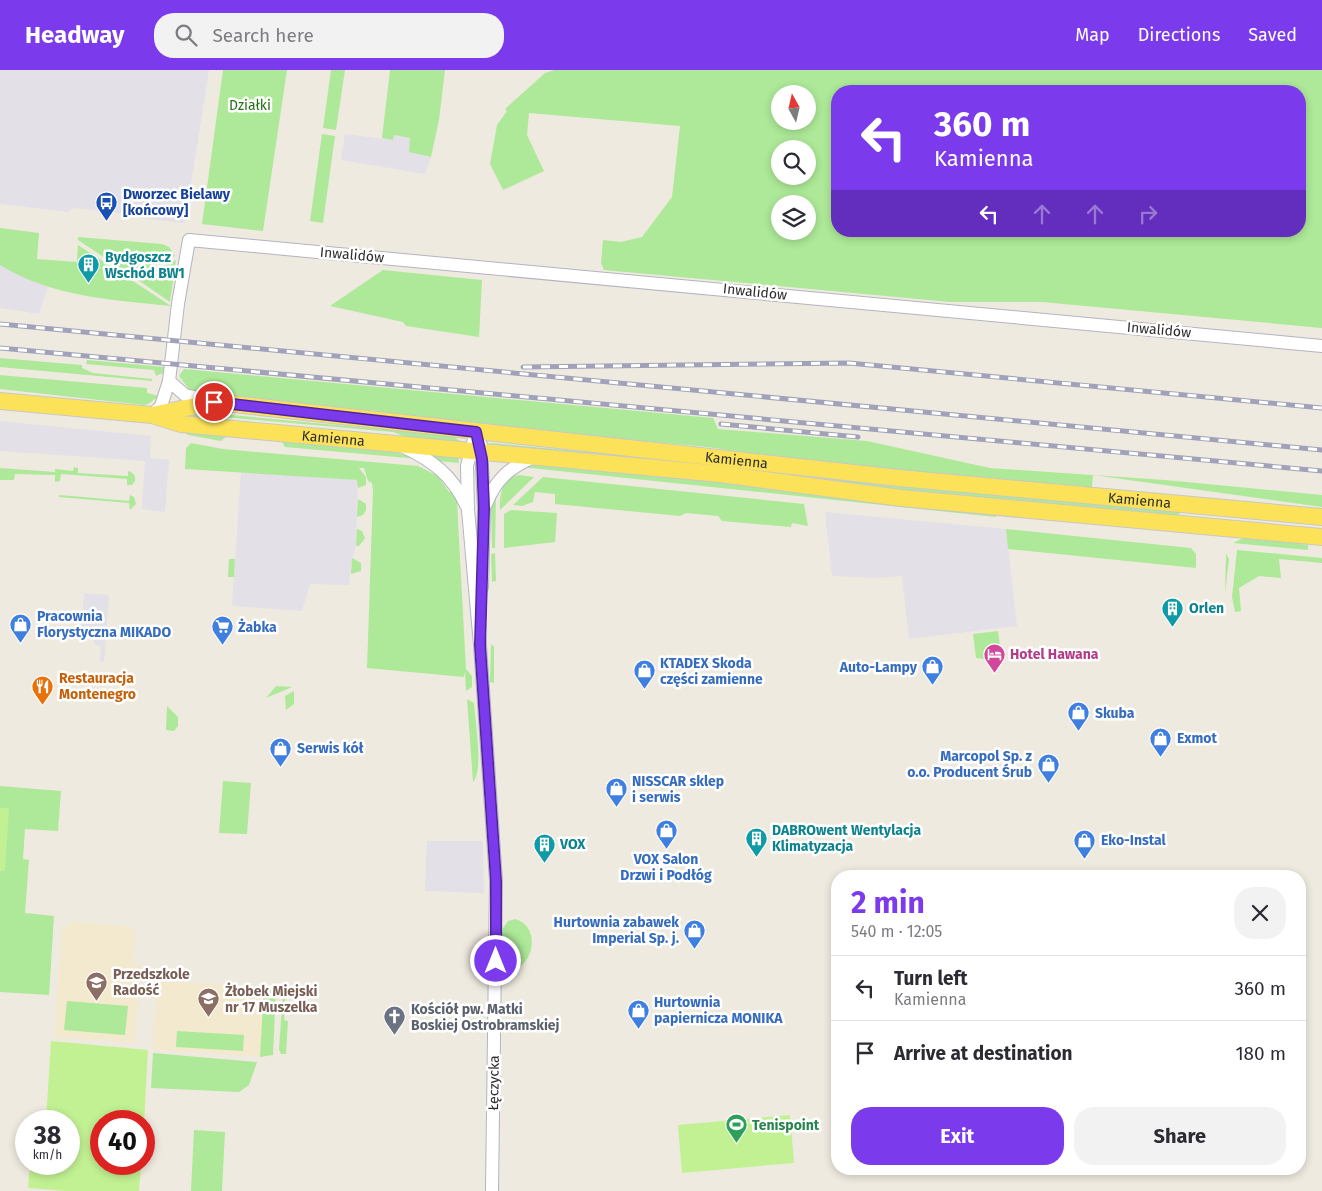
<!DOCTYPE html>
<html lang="en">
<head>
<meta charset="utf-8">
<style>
  body { margin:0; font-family:"Fira Sans",sans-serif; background:#f2f2f3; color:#2b2b33; height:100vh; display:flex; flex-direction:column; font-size:19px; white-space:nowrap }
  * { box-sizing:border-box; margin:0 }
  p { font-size:16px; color:#7c7c81 }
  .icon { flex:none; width:28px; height:28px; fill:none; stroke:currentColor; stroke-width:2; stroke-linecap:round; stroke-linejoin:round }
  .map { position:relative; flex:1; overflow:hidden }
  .details { position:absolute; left:831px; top:800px; width:475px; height:305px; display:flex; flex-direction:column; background:#fff; border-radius:20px; box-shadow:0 2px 8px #0003 }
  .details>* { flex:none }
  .hud { position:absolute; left:831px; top:15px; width:475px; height:152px; border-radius:20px; box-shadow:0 2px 8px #0003; background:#7c3aed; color:#fff; overflow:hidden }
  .needle { width:32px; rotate:352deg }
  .tools { position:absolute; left:771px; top:15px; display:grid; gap:10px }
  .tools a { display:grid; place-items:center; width:45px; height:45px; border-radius:50%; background:#fff; box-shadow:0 2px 8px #0003; font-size:25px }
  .speed { position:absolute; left:15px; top:1040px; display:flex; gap:10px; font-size:25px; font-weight:700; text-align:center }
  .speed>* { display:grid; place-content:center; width:65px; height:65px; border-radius:50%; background:#fff; box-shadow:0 2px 8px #0003; line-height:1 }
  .speed small { font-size:12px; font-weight:400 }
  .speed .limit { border:8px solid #d22; background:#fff; color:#111 }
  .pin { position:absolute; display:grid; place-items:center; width:42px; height:42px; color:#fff; margin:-21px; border:2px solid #fff; border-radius:50%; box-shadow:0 1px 5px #0007 }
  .me { position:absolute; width:55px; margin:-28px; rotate:0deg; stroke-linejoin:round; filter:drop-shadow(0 0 4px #0008) }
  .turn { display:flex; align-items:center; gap:18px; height:105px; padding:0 20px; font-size:22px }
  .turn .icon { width:65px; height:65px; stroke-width:2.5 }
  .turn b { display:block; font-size:35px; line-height:42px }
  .lanes { display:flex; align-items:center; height:48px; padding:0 20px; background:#0003; justify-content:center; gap:25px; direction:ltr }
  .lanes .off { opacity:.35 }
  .round { display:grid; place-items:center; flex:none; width:52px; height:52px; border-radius:20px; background:#f2f2f3 }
  .headline { display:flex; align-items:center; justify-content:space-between; height:85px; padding:0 20px }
  h1 { font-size:30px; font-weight:700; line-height:38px; color:#7c3aed }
  .action { display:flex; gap:10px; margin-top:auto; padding:10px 20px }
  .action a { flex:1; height:58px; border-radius:20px; background:#7c3aed; color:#fff; font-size:20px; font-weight:700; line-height:58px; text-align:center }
  .action a+a { background:#f2f2f3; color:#2b2b33 }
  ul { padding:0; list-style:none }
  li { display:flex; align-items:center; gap:15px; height:65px; padding:0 20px; border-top:1px solid #e1e1e2 }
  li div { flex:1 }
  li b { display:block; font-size:19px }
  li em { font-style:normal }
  header { display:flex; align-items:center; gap:30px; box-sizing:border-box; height:70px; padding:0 25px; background:#7c3aed; color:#fff }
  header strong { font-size:24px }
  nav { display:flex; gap:28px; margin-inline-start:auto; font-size:18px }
  .search { width:350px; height:45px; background:#f2f2f3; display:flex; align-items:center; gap:12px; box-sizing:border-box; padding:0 18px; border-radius:20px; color:#7c7c81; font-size:19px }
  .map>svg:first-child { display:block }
  .industrial { fill:#e3e0e8 }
  .education { fill:#f2e9ce }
  .green { fill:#ade998; fill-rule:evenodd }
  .pitch { fill:#c2f193 }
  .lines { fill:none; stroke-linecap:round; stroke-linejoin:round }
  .tertiary-casing { stroke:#b3b4c1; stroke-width:14 }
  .primary-casing { stroke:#c8c8c8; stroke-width:18 }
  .tertiary { stroke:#fff; stroke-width:12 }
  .primary { stroke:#fbe258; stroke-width:16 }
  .rail-casing { stroke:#a1a2b9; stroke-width:5 }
  .rail { stroke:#fff; stroke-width:3; stroke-dasharray:9; stroke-linecap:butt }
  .route-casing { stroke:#51269a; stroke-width:12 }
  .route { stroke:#7c3aed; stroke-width:9 }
  .labels { text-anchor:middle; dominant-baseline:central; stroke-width:5; stroke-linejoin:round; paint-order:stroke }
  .park-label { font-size:14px; fill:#217216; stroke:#fff }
  .transit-label { font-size:14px; font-weight:bold; fill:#164399; stroke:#fff; text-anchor:start }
  .street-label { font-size:14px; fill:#2d2d2d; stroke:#fff }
  .culture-label { font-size:14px; font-weight:bold; fill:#0d838f; stroke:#fff; text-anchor:start }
  .shop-label { font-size:14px; font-weight:bold; fill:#366cbe; stroke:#fff; text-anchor:start }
  .hotel-label { font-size:14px; font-weight:bold; fill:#b23c85; stroke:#fff; text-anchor:start }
  .food-label { font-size:14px; font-weight:bold; fill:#c56008; stroke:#fff; text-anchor:start }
  .education-label { font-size:14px; font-weight:bold; fill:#785e54; stroke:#fff; text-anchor:start }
  .worship-label { font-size:14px; font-weight:bold; fill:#5b616d; stroke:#fff; text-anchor:start }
  .leisure-label { font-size:14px; font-weight:bold; fill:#27864d; stroke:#fff; text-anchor:start }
</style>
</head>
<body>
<header>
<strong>Headway</strong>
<div class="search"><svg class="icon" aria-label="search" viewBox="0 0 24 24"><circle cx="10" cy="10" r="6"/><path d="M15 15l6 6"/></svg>Search here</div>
<nav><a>Map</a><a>Directions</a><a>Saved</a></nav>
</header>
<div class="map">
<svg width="1322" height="1121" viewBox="0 0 1322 1121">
  <rect width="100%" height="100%" fill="#efeadf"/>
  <g class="industrial">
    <polygon points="0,0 209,0 185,151 183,153 139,148 137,145 73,138 68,142 0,134"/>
    <polygon points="345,64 393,70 393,65 411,68 409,82 431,87 425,104 341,90"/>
    <polygon points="0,195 48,217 39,244 0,238"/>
    <polygon points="0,351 151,366 150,388 169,390 165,442 142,439 145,391 0,381"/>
    <polygon points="241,402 358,410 356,476 352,488 349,515 310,514 302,541 232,536"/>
    <polygon points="825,442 1006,459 1017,556 909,569 902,506 877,508 832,506"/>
    <polygon points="84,523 109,525 104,592 100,591 101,576 95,575 91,564 81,563"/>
    <polygon points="427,771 483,771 484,823 425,821"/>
  </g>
  <g class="education">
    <polygon points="73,852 128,856 135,861 133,894 141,895 135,973 54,967 62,859"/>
    <polygon points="158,911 264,917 260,987 152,979"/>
  </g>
  <g class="green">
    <polygon points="223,0 287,0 263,161 202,154"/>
    <polygon points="331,0 345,0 336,60 323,58"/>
    <polygon points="390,0 445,0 439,50 431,87 409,82 410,68 394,65 393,70 382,68"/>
    <path d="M554,0H1322V258L1042,232H950L604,200L601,193L603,170L621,172L642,167L672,127L680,56L529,43L527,65L544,101L503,120L490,94L497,55L507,41L505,39L545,3ZM1300,21V161H838V21ZM780,24H808V51H780ZM780,79H808V106H780ZM780,134H808V161H780Z"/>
    <polygon points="322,64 335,66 323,153 310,151"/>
    <path d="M0,158L39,163L37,189L77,192L78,175L171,236C112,230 52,227 0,195Z"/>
    <polygon points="78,167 162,174 169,177 175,186 136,204 129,204 78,170"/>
    <polygon points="176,190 170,232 138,210 139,207"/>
    <polygon points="383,200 482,210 479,267 406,256 403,252 330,236"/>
    <polygon points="0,288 82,295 82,298 93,303 152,309 152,311 0,297"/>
    <polygon points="87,290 164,297 163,303 156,306 154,300 86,294"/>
    <polygon points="184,299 713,348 718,359 867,371 990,398 1165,410 1322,425 1322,437 1093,405 1092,417 1071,419 876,401 707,377 429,351 377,341 192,323 179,306"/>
    <polygon points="0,305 147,318 147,323 159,326 148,334 144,335 0,319"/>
    <polygon points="189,341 453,366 464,374 415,370 393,362 222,347 188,349"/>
    <polygon points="185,362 226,367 221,371 188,365"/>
    <polygon points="282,372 394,382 419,389 285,377"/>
    <polygon points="191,373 223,379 418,396 438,406 449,422 453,421 457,432 466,599 472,606 472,617 466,621 465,601 464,607 367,598 373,421 372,413 368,411 364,398 359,398 366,407 366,415 358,418 357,410 185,399 186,378"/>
    <polygon points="493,373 1180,439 1179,448 882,420 491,376 488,374"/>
    <polygon points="426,382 458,384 459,393 438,391"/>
    <polygon points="538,391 997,443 996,447 521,397"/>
    <path d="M74,397L78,398V403L128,406V401C134,403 136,406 135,411L132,415H127V409L61,404L60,411L55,412V405L15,404L14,410H0V398L55,402V399L73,401Z"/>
    <path d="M519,405L534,407L500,440C499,425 502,408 519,405Z"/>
    <polygon points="543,407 804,434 808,456 792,453 791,457 722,451 718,446 686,443 680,446 555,434 555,424 535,422 533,432 522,436 513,435"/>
    <polygon points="59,425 129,431 130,425 134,427 136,434 130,440 129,433 59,427"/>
    <polygon points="496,427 495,478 492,478 491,437"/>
    <polygon points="358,429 366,434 366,440 363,445 357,447"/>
    <polygon points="511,440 557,443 555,472 504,478 504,444"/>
    <polygon points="357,459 362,461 365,468 359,476 356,476"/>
    <polygon points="1006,459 1191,478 1196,484 1196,498 1008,479"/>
    <polygon points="1248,466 1308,475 1308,480 1233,473"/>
    <polygon points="1237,480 1322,488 1322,493 1279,489 1281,508 1259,506 1239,518 1241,541 1235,542 1232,527"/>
    <polygon points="495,483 496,511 492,512 491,484"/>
    <polygon points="1226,484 1229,489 1225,523"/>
    <polygon points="352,488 361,493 361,501 351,504"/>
    <polygon points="229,489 235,489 234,507 228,507"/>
    <polygon points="998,561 1002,591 976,588 973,564"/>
    <polygon points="491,574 494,577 494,613 490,612 490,608"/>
    <polygon points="276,616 292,617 266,628"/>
    <polygon points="294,621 294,634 286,640 285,626"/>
    <path d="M467,629L474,633C475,651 484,700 473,712Z"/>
    <polygon points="167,636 178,647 178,656 174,661 166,660"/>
    <polygon points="223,711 251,713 247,764 219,763"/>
    <polygon points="0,716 61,721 58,761 25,759 23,789 29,790 25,843 54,846 49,925 0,922"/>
    <path d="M515,849C539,855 536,892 514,900L507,898L501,892V861L508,851Z"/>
    <polygon points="264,917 276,918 273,985 260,987"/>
    <polygon points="283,923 286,923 284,950 288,951 286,984 281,984 279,979"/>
    <polygon points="67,931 128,936 125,965 64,960"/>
    <polygon points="177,961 244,965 243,981 176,977"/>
    <polygon points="153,983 257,992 249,1015 239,1022 151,1018"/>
    <polygon points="194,1060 225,1062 222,1121 191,1121"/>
  </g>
  <g class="pitch">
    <polygon points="0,738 9,738 5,801 0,801"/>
    <polygon points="51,971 148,980 144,1053 101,1051 101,1094 141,1094 139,1121 66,1121 28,1118 30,1094 69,1094 69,1051 34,1051 46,1050"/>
    <polygon points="790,1045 794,1093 682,1103 678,1055"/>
  </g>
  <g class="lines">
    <defs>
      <g id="tertiary">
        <polyline points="169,311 185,325 213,331"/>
        <polyline points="152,345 161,336 169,311 178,234 189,170 1322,276"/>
        <polyline points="476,362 467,396 468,440 480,575 496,811 492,1121"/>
        <polyline points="481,375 484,438 482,517"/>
        <path d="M404,377C433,391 452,405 466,435"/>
        <path d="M486,434C496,409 510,397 534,387"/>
      </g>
      <g id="primary">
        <path id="s1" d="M0,331L152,345L181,354L720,404L901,428L1322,467"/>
        <path id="s2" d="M152,345L215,332L899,408L1322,447"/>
      </g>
    </defs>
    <use href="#tertiary" class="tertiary-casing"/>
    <use href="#primary" class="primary-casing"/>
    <use href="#tertiary" class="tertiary"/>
    <use href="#primary" class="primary"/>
    <defs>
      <g id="rail">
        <polyline points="0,254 1322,380"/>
        <polyline points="0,278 1322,401"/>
        <polyline points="523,297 849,293 1322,338"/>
        <polyline points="721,354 858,367"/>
      </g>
    </defs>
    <use href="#rail" class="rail-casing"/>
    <use href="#rail" class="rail"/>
  </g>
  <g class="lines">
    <defs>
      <polyline id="route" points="214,332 476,362 482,389 484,438 480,575 496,811 496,891"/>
    </defs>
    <use href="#route" class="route-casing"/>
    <use href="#route" class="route"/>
  </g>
  <defs>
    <symbol id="bus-pin" viewBox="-11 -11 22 30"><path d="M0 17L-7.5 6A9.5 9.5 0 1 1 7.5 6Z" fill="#1a4fb4" stroke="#fff"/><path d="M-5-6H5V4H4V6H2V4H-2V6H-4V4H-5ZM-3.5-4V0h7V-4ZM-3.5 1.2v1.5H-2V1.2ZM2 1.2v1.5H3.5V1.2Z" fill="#fff"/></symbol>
    <symbol id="building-pin" viewBox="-11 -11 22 30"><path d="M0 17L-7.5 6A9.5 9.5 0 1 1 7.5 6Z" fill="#0f9aa8" stroke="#fff"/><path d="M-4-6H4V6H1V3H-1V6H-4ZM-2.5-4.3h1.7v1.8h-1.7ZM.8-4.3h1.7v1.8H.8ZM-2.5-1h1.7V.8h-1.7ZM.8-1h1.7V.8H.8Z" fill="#fff"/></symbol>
    <symbol id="shop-pin" viewBox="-11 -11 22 30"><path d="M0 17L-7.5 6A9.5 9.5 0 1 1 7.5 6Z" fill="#3f7fe0" stroke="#fff"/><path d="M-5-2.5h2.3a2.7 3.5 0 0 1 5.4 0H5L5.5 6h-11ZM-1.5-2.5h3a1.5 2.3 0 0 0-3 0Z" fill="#fff"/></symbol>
    <symbol id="supermarket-pin" viewBox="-11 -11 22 30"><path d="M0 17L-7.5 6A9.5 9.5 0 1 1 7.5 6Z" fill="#3f7fe0" stroke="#fff"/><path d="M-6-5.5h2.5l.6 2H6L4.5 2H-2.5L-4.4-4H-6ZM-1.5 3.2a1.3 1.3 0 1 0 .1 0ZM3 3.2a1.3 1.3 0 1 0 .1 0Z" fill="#fff"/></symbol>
    <symbol id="hotel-pin" viewBox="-11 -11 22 30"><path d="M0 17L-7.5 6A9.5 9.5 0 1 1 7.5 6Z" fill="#d1479c" stroke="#fff"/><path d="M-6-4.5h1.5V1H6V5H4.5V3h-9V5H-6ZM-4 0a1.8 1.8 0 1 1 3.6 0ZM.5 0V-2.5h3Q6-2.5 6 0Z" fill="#fff"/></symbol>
    <symbol id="restaurant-pin" viewBox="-11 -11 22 30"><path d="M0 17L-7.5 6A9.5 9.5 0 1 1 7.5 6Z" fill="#e8710a" stroke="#fff"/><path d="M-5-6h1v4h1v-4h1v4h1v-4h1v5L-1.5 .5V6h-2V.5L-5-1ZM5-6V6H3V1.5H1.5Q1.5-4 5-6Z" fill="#fff"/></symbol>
    <symbol id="school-pin" viewBox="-11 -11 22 30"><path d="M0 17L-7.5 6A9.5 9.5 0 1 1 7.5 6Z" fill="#8d6e63" stroke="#fff"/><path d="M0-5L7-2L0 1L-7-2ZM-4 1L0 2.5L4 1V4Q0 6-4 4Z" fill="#fff"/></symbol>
    <symbol id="church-pin" viewBox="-11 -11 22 30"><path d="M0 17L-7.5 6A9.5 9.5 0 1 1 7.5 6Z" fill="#6b7280" stroke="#fff"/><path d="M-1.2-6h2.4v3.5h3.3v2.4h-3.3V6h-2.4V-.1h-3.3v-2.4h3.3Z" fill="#fff"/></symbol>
    <symbol id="stadium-pin" viewBox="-11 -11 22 30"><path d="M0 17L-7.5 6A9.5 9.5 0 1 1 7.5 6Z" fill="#2e9e5b" stroke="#fff"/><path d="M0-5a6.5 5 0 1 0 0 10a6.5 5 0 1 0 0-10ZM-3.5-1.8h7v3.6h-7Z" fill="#fff"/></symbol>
  </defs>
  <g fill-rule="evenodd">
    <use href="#bus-pin" x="94" y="120" width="25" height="34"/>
    <use href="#building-pin" x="76" y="182" width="25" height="34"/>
    <use href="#building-pin" x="1160" y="526" width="25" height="34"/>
    <use href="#shop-pin" x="8" y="542" width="25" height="34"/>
    <use href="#supermarket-pin" x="210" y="544" width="25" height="34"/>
    <use href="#hotel-pin" x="982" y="572" width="25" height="34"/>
    <use href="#shop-pin" x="920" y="584" width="25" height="34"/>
    <use href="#shop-pin" x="632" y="588" width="25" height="34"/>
    <use href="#restaurant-pin" x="30" y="604" width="25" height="34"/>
    <use href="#shop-pin" x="1066" y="630" width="25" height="34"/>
    <use href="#shop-pin" x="1148" y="656" width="25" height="34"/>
    <use href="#shop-pin" x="268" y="666" width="25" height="34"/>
    <use href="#shop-pin" x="1036" y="682" width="25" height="34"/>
    <use href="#shop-pin" x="604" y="706" width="25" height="34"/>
    <use href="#shop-pin" x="654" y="748" width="25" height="34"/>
    <use href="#building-pin" x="744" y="756" width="25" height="34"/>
    <use href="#shop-pin" x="1072" y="758" width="25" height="34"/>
    <use href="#building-pin" x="532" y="762" width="25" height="34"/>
    <use href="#shop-pin" x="682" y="848" width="25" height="34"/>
    <use href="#school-pin" x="84" y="900" width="25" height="34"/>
    <use href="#school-pin" x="196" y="916" width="25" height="34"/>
    <use href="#shop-pin" x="626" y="928" width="25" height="34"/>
    <use href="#church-pin" x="382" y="934" width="25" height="34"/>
    <use href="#stadium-pin" x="724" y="1042" width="25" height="34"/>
  </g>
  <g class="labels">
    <g class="park-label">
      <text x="250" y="35">Działki</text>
    </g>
    <g class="transit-label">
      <text x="123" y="124">Dworzec Bielawy<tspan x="123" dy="16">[końcowy]</tspan></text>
    </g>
    <g class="street-label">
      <text transform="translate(352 185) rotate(5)">Inwalidów</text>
      <text transform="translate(755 222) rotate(6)">Inwalidów</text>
      <text transform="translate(1159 260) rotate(5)">Inwalidów</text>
      <text stroke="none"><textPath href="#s1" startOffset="336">Kamienna</textPath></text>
      <text stroke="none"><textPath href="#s2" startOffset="589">Kamienna</textPath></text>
      <text stroke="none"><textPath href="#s2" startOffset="994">Kamienna</textPath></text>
      <text transform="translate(494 1013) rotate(-89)">Łęczycka</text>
    </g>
    <g class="culture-label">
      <text x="105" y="187">Bydgoszcz<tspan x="105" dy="16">Wschód BW1</tspan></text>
      <text x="1189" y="538">Orlen</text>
      <text x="772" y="760">DABROwent Wentylacja<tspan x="772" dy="16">Klimatyzacja</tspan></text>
      <text x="560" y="774">VOX</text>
    </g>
    <g class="shop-label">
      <text x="37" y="546">Pracownia<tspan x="37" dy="16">Florystyczna MIKADO</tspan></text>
      <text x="238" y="557">Żabka</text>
      <text x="660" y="593">KTADEX Skoda<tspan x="660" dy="16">części zamienne</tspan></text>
      <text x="917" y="597" text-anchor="end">Auto-Lampy</text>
      <text x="1095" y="643">Skuba</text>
      <text x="1177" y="668">Exmot</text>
      <text x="297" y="678">Serwis kół</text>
      <text x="1032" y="686" text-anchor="end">Marcopol Sp. z<tspan x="1032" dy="16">o.o. Producent Śrub</tspan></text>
      <text x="632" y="711">NISSCAR sklep<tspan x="632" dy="16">i serwis</tspan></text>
      <text x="1101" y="770">Eko-Instal</text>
      <text x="666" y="789" text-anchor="middle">VOX Salon<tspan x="666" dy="16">Drzwi i Podłóg</tspan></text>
      <text x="679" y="852" text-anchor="end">Hurtownia zabawek<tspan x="679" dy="16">Imperial Sp. j.</tspan></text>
      <text x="654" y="932">Hurtownia<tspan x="654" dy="16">papiernicza MONIKA</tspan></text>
    </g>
    <g class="hotel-label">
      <text x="1010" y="584">Hotel Hawana</text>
    </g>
    <g class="food-label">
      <text x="59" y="608">Restauracja<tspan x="59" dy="16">Montenegro</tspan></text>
    </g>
    <g class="education-label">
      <text x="113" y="904">Przedszkole<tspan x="113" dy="16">Radość</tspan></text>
      <text x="225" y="921">Żłobek Miejski<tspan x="225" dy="16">nr 17 Muszelka</tspan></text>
    </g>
    <g class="worship-label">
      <text x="411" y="939">Kościół pw. Matki<tspan x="411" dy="16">Boskiej Ostrobramskiej</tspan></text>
    </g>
    <g class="leisure-label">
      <text x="752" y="1055">Tenispoint</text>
    </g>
  </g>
</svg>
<div class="tools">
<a><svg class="needle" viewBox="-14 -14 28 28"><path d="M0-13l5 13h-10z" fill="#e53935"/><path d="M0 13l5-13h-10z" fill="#7c7c81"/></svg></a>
<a><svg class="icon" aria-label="search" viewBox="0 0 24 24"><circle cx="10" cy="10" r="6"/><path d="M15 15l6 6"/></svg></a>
<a><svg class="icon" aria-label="layers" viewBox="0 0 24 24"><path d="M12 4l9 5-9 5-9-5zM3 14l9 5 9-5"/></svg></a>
</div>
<div class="speed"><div>38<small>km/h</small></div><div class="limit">40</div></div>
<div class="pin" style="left:214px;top:332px;background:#d93025"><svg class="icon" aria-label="arrive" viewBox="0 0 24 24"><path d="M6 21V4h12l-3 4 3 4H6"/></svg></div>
<svg class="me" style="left:496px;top:891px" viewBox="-20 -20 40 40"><circle r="17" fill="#7c3aed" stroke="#fff" stroke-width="3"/><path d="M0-11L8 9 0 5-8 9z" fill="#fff"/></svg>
<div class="hud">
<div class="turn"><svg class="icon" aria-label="left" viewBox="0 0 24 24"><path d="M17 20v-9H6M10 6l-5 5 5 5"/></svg><div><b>360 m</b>Kamienna</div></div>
<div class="lanes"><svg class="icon" aria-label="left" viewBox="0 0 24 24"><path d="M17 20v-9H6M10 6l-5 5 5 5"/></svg><svg class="icon off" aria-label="ahead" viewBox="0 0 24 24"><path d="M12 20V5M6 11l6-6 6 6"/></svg><svg class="icon off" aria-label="ahead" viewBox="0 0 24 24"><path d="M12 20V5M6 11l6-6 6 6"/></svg><svg class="icon off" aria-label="right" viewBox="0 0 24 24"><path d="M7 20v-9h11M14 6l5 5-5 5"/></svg></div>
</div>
<section class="details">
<div class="headline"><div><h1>2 min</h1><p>540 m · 12:05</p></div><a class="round"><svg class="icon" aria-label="close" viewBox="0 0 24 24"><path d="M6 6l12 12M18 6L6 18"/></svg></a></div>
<ul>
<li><svg class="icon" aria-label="left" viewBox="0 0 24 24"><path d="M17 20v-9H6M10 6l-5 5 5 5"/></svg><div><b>Turn left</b><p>Kamienna</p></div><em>360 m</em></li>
<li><svg class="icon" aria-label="arrive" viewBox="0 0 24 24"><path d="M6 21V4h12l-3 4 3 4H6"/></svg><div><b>Arrive at destination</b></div><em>180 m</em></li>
</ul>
<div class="action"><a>Exit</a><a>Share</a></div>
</section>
</div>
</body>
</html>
